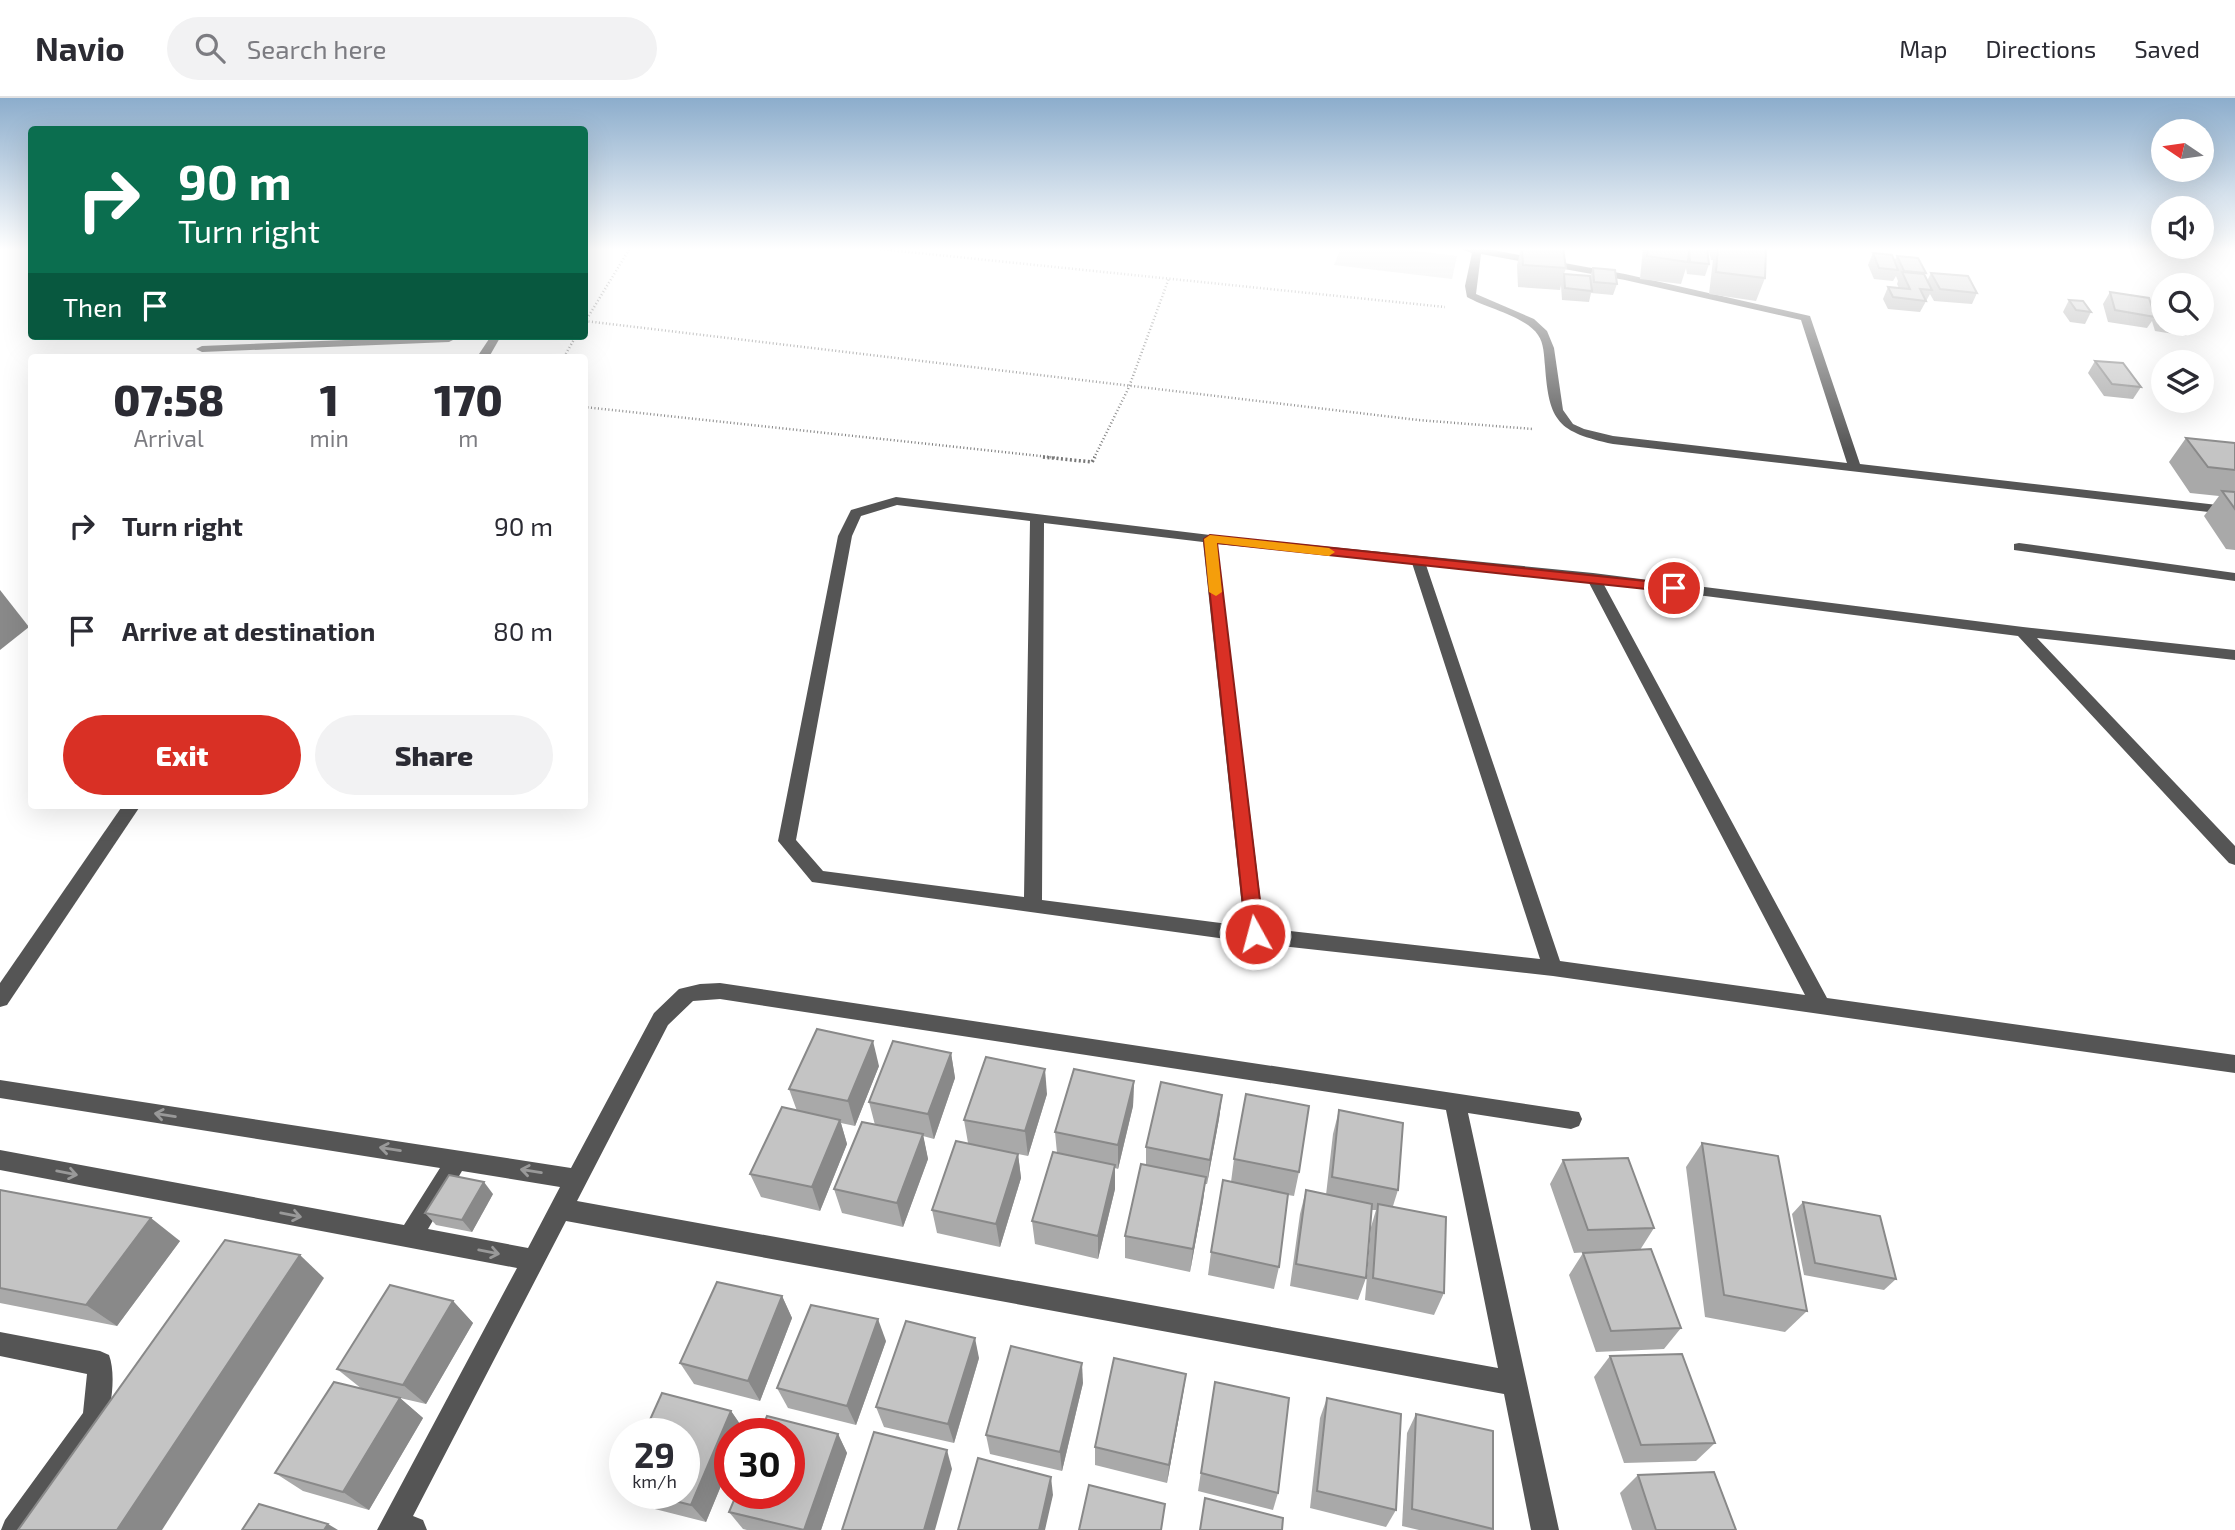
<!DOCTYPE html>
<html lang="en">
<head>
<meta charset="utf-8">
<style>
  body { margin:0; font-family:"Exo 2",sans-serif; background:#f2f2f3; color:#2b2b33; height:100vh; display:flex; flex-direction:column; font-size:26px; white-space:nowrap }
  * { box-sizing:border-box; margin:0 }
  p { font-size:23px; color:#7c7c81 }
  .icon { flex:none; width:38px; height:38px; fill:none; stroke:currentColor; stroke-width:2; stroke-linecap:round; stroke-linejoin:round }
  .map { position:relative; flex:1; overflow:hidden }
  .details { position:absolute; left:28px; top:256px; width:560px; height:455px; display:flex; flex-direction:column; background:#fff; border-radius:7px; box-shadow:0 7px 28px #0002 }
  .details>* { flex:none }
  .guide { position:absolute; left:28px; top:28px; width:560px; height:214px; border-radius:7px; box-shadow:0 7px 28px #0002; background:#0b6e4f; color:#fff; overflow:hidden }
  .needle { width:46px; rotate:283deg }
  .controls { position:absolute; left:2151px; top:21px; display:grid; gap:14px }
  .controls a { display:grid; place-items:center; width:63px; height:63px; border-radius:50%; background:#fff; box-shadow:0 7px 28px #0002; font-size:35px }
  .speed { position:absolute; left:609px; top:1320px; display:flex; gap:14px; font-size:35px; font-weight:700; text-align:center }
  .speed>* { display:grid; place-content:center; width:91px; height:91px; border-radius:50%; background:#fff; box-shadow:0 7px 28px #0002; line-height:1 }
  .speed small { font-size:18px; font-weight:400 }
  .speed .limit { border:10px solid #d22; background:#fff; color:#111 }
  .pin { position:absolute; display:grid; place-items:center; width:60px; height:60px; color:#fff; margin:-30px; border:4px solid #fff; border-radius:50%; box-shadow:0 2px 7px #0007 }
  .me { position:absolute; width:77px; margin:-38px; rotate:353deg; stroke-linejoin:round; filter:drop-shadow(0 0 5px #0008) }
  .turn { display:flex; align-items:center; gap:24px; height:147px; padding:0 35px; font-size:32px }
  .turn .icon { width:91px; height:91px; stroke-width:2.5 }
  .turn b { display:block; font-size:49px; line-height:60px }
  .then { display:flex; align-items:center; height:66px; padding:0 35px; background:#0003; gap:14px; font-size:26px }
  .eta { display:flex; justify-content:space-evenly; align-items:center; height:119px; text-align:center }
  .eta b { font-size:42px; font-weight:800; line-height:49px }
  .primary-button { display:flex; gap:14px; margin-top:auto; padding:14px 35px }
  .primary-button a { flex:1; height:80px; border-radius:42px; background:#d93025; color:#fff; font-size:28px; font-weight:800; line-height:80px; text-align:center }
  .primary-button a+a { background:#f2f2f3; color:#2b2b33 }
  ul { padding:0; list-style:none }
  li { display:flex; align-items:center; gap:21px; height:105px; padding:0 35px }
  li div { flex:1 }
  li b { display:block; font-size:26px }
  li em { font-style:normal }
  header { display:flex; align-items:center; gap:42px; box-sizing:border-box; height:98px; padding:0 35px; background:#fff; border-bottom:2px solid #e1e1e2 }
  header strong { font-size:33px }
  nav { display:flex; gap:38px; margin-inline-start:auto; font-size:24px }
  .search { width:490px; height:63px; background:#f2f2f3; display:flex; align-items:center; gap:18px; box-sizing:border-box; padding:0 24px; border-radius:38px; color:#7c7c81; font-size:26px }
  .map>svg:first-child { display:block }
  .green { fill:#dcdcdc }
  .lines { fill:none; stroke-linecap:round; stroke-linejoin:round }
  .path-far1 { stroke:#777; stroke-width:2.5; stroke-dasharray:1 2.5; stroke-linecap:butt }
  .path { stroke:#777; stroke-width:3.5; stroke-dasharray:2 2.5; stroke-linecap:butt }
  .minor { fill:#555; fill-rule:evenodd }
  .wall { fill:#a9a9a9 }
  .shaded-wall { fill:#898989 }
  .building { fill:#c4c4c4; stroke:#898989; stroke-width:2 }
  .oneway { stroke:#999 }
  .route { fill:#d93025; stroke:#8d1f18; stroke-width:2 }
  .slow { fill:#f59e0b }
</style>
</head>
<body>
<header>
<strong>Navio</strong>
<div class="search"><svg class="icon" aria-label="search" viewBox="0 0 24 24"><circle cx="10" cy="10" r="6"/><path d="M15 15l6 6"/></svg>Search here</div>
<nav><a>Map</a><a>Directions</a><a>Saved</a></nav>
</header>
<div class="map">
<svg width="2235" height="1432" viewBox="0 0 2235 1432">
  <rect width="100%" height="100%" fill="#fff"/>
  <polygon class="green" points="1341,150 1392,150 1457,158 1452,181 1334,167"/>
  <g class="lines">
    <g class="path-far1">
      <polyline points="870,150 1445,209"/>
      <polyline points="585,223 1418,322 1533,331"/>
      <polyline points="585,224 630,150"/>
      <polyline points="564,259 576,238"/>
      <polyline points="584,309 1059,360"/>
      <polyline points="1094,360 1129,289 1169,180"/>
    </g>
    <polyline class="path" points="1043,359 1092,364 1095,359"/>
    <g class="minor">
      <path d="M1457,150H1481L1625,176L1810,218L1860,366L2235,409V417L1613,346C1558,334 1549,324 1545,268C1544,258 1544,245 1538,237C1527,219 1486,210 1467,199L1465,188L1472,155ZM1481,156L1625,182L1801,222L1847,365L1613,338L1584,331L1573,326L1563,312L1554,250L1547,233L1534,221L1476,196Z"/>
      <polygon points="442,238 455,241 449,244 202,254 196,251 202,248"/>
      <polygon points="491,238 501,238 489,259 477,259"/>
      <path d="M896,399L1210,437L1593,475L2023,529L2235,552V562L2037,540L2235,748V767L2229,765L2018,538L1603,485L1827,900L2235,957V975L1553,878L1255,845L812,784L778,743L838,438L851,412ZM897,407L1030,423L1024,799L823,773L796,742L852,438L861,418ZM1044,425L1203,444L1244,828L1042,802ZM1217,446L1412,465L1540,861L1264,830ZM1426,467L1588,483L1805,897L1560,863Z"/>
      <polygon points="2019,445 2235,475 2235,483 2014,452 2014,446"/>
      <polygon points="123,707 141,707 7,907 0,909 0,885"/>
      <path d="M720,885L1579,1014L1582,1021L1579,1028L1571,1031L1468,1015L1559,1432H1531L1504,1296L566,1123L413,1418L423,1422L427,1432H377L517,1170L0,1072V1052L404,1127L440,1070L0,1000V982L571,1070L654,915L679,891L700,886ZM720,901L1446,1012L1498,1270L577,1103L668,927L693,903ZM462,1073L560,1089L528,1150L428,1131Z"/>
      <path d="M0,1234L100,1253L109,1257C116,1275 112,1310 104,1328L31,1432H1L5,1422L83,1315L87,1276L0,1258Z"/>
    </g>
  </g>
  <g class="wall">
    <polygon points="1521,150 1563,150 1566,170 1564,176 1590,179 1593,170 1617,186 1613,197 1591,195 1589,204 1562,202 1561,187 1560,192 1518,189 1517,167"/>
    <polygon points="1643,150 1707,150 1709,166 1705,178 1687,176 1686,170 1681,186 1640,181"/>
    <polygon points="1708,150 1767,150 1766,154 1765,180 1756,203 1709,196 1713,162 1711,162"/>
    <polygon points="1873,155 1894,163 1897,158 1926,175 1924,177 1927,183 1931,175 1977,195 1972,206 1934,203 1930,196 1920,214 1888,211 1883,201 1888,189 1899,190 1897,186 1898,183 1896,178 1893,183 1874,181 1868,167"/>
    <polygon points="2110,194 2152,210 2156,202 2163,203 2163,226 2194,226 2186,238 2155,233 2152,223 2147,230 2108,224 2103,206"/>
    <polygon points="2069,202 2091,214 2085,226 2070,224 2063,214"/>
    <polygon points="2095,263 2141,289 2133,301 2104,298 2088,275"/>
    <polygon points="2186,340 2235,345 2235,452 2226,451 2204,418 2219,398 2190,395 2169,364"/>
    <polygon points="951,955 955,980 934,1041 923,1038 928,1061 903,1129 842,1115 834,1091 875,1027 869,1004"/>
    <polygon points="879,968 855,1028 841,1025 847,1046 820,1113 761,1099 750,1076 797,1013 789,991"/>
    <polygon points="1134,983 1133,1008 1118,1071 1115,1070 1115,1091 1098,1161 1035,1146 1032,1123 1057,1055 1055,1034"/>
    <polygon points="1047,996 1028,1058 1018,1056 1021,1080 1000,1149 937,1135 932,1112 968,1045 964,1022"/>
    <polygon points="1222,997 1219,1021 1207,1086 1205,1086 1203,1103 1190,1174 1125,1160 1125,1138 1146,1067 1146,1049"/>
    <polygon points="1339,1012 1398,1092 1393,1108 1444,1195 1434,1217 1365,1202 1371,1129 1376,1112 1372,1112 1366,1180 1358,1202 1290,1188 1300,1116 1306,1092 1326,1097 1333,1036"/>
    <polygon points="1702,1045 1807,1213 1785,1234 1705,1219 1686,1069"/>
    <polygon points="1234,1061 1299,1074 1294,1098 1288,1097 1279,1169 1274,1191 1208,1177 1211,1154 1231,1084"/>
    <polygon points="1563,1062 1654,1130 1640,1152 1681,1230 1664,1251 1596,1254 1569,1177 1583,1155 1589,1154 1574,1155 1550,1086"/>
    <polygon points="0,1092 180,1143 117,1228 0,1205"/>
    <polygon points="493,1096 472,1134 436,1127 425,1115"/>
    <polygon points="1803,1104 1896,1181 1884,1192 1804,1177 1792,1116"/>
    <polygon points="782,1198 792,1220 760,1303 694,1286 680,1265"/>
    <polygon points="453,1203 473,1225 426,1306 400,1300 423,1320 369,1412 303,1393 275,1375 362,1291 337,1271"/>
    <polygon points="886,1243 856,1327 788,1310 777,1290"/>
    <polygon points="1610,1258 1715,1345 1696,1363 1624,1365 1594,1279"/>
    <polygon points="979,1260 954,1345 884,1329 876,1309"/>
    <polygon points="1186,1276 1183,1296 1167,1385 1095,1367 1095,1349"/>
    <polygon points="1215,1284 1278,1395 1273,1412 1198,1393"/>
    <polygon points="1083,1285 1062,1373 990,1356 986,1337"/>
    <polygon points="1327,1300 1396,1412 1386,1429 1310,1410 1320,1320"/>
    <polygon points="731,1313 744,1332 730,1335 730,1366 706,1424 635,1406 619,1389 625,1376 625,1395 684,1395"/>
    <polygon points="1416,1316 1493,1431 1492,1432 1419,1432 1402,1428 1407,1335"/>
    <polygon points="838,1336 847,1355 821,1432 747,1432 743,1431 729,1414"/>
    <polygon points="1638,1377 1736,1432 1632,1432 1620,1395"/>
  </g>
  <g class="shaded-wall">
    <polygon points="0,492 29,529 0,552"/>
    <polygon points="873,943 879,968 855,1028 848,1003"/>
    <polygon points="951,955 955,980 934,1041 928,1016"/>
    <polygon points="1045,971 1047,996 1028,1058 1025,1033"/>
    <polygon points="1134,983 1133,1008 1118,1071 1118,1047"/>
    <polygon points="1222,997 1219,1021 1207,1086 1210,1062"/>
    <polygon points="840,1022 847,1046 820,1113 812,1089"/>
    <polygon points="923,1036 928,1061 903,1129 897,1105"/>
    <polygon points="1018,1056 1021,1080 1000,1149 996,1126"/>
    <polygon points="1115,1067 1115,1091 1098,1161 1098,1138"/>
    <polygon points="1206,1079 1203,1103 1190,1174 1193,1151"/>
    <polygon points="484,1084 493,1096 472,1134 462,1122"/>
    <polygon points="151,1120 180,1143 117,1228 86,1207"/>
    <polygon points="300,1157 324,1180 162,1432 117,1432"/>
    <polygon points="782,1198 792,1220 760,1303 748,1283"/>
    <polygon points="453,1203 473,1225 426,1306 403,1287"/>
    <polygon points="878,1221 886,1243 856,1327 847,1308"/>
    <polygon points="975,1240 979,1260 954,1345 948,1326"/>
    <polygon points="1082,1265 1083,1285 1062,1373 1060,1354"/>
    <polygon points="1186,1276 1183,1296 1167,1385 1169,1367"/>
    <polygon points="400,1300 423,1320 369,1412 343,1394"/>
    <polygon points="731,1313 744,1332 742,1335 730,1335 730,1366 706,1424 691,1407"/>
    <polygon points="838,1336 847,1355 821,1432 804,1432"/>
    <polygon points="947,1352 952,1371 935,1432 924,1432"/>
    <polygon points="1051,1379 1053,1397 1045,1432 1039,1432"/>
    <polygon points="328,1426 338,1432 324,1432"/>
  </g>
  <g class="building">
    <polygon points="1522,150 1563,150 1566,170 1523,167"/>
    <polygon points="1648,150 1689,150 1688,164 1647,158"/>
    <polygon points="1689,150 1707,150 1709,166 1690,164"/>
    <polygon points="1718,150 1766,150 1765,180 1716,174"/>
    <polygon points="1873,155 1892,157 1898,172 1879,170"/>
    <polygon points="1897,158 1918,160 1926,175 1904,173"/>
    <polygon points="1593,170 1615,172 1617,186 1594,184"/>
    <polygon points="1902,174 1924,176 1932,192 1920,191 1926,203 1893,199 1888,189 1910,191"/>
    <polygon points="1931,175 1968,178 1977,195 1940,191"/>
    <polygon points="1564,176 1590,178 1592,193 1565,190"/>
    <polygon points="2110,194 2149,200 2155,219 2115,212"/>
    <polygon points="2069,202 2083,203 2091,214 2076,212"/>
    <polygon points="2156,202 2163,203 2163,221 2162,221"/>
    <polygon points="2095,263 2123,265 2141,289 2112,286"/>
    <polygon points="2186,340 2235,345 2235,372 2208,369"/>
    <polygon points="2222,393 2235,394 2235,411"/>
    <polygon points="817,931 873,943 848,1003 789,991"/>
    <polygon points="893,943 951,955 928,1016 869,1004"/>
    <polygon points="986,959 1045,971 1025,1033 964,1022"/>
    <polygon points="1074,971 1134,983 1118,1047 1055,1034"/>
    <polygon points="1161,984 1222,997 1210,1062 1146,1049"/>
    <polygon points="1246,996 1309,1008 1299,1074 1234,1061"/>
    <polygon points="782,1009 840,1022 812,1089 750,1076"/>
    <polygon points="1339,1012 1403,1025 1398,1092 1332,1079"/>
    <polygon points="862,1024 923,1036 897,1105 834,1091"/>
    <polygon points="956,1043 1018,1056 996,1126 932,1112"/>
    <polygon points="1702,1045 1778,1058 1807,1213 1724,1197"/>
    <polygon points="1053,1054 1115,1067 1098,1138 1032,1123"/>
    <polygon points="1628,1060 1654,1130 1588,1132 1563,1062"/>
    <polygon points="1141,1066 1206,1079 1193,1151 1125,1138"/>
    <polygon points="449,1077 484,1084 462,1122 425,1115"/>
    <polygon points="1223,1082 1288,1096 1279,1169 1211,1154"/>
    <polygon points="0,1092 151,1120 86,1207 0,1190"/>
    <polygon points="1306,1092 1372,1106 1366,1180 1296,1166"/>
    <polygon points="1803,1104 1880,1118 1896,1181 1815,1165"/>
    <polygon points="1378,1106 1446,1119 1444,1195 1373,1180"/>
    <polygon points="225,1142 300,1157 117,1432 18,1432"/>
    <polygon points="1651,1151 1681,1230 1611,1233 1583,1155"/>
    <polygon points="717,1184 782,1198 748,1283 680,1265"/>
    <polygon points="390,1187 453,1203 403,1287 337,1271"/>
    <polygon points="811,1207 878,1221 847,1308 777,1290"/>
    <polygon points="906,1223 975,1240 948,1326 876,1309"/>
    <polygon points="1011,1248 1082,1265 1060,1354 986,1337"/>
    <polygon points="1682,1256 1715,1345 1641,1347 1610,1258"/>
    <polygon points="1114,1260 1186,1276 1169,1367 1095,1349"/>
    <polygon points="334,1284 400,1300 343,1394 275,1375"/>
    <polygon points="1215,1284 1289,1300 1278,1395 1201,1375"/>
    <polygon points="662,1295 731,1313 691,1407 643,1395 684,1395 684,1335 644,1335"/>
    <polygon points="1327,1300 1401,1316 1396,1412 1317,1393"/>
    <polygon points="1416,1316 1493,1333 1493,1431 1412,1411"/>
    <polygon points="767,1318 838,1336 804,1432 729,1414 737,1395 789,1395 789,1335 760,1335"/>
    <polygon points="874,1334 947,1352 924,1432 842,1432"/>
    <polygon points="978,1360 1051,1379 1039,1432 958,1432"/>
    <polygon points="1714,1374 1736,1432 1656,1432 1638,1377"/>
    <polygon points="625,1376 625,1390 619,1389"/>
    <polygon points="1089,1387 1165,1406 1161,1432 1079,1432"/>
    <polygon points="1205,1400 1283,1420 1282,1432 1200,1432"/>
    <polygon points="259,1406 328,1426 324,1432 242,1432"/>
  </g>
  <defs><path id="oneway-shaft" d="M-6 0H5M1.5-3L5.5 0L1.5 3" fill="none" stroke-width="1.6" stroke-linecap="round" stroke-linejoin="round" transform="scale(1.75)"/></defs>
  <g class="oneway">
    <use href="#oneway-shaft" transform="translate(165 1017) rotate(-171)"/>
    <use href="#oneway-shaft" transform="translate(390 1051) rotate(-171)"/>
    <use href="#oneway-shaft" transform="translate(531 1073) rotate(-171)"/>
    <use href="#oneway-shaft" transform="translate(67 1075) rotate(11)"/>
    <use href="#oneway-shaft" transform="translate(291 1117) rotate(11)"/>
    <use href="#oneway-shaft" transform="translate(489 1154) rotate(11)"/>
  </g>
  <linearGradient id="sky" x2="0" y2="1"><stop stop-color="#8cadcc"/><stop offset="0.43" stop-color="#fff"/><stop offset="1" stop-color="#fff" stop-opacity="0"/></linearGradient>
  <rect width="2235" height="351" fill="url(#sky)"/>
  <polygon class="route" points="1210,437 1674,486 1680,490 1674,494 1217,445 1264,836 1261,841 1249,841 1246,836 1204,441"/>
  <polygon class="slow" points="1210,437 1329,450 1335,454 1329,458 1217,445 1222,494 1216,498 1209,494 1204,441"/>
</svg>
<div class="controls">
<a><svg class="needle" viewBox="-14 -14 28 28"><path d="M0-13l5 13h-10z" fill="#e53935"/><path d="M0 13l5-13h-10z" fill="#7c7c81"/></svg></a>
<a><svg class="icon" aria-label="sound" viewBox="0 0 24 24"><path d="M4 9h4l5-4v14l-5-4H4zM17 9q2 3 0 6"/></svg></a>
<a><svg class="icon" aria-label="search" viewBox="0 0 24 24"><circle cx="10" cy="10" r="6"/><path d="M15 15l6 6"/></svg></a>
<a><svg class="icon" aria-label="layers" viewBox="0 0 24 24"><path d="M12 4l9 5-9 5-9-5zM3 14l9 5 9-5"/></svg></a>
</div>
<div class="speed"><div>29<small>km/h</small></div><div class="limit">30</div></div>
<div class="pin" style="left:1674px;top:490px;background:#d93025"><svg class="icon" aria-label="arrive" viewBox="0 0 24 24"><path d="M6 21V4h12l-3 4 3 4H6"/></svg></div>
<svg class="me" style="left:1255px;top:836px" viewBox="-20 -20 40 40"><circle r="17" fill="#d93025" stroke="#fff" stroke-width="3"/><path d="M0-11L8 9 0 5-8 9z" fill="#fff"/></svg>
<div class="guide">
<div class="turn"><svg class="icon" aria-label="right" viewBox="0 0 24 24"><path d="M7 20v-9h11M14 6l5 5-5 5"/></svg><div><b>90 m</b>Turn right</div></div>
<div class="then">Then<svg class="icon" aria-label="arrive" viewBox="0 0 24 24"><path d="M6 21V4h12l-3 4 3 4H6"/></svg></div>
</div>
<section class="details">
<div class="eta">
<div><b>07:58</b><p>Arrival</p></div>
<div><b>1</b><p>min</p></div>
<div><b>170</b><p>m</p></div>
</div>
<ul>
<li><svg class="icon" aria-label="right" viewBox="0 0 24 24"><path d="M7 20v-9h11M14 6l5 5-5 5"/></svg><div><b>Turn right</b></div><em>90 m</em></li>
<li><svg class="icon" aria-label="arrive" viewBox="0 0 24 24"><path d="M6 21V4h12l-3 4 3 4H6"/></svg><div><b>Arrive at destination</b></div><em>80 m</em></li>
</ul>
<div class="primary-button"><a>Exit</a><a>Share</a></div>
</section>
</div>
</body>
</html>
